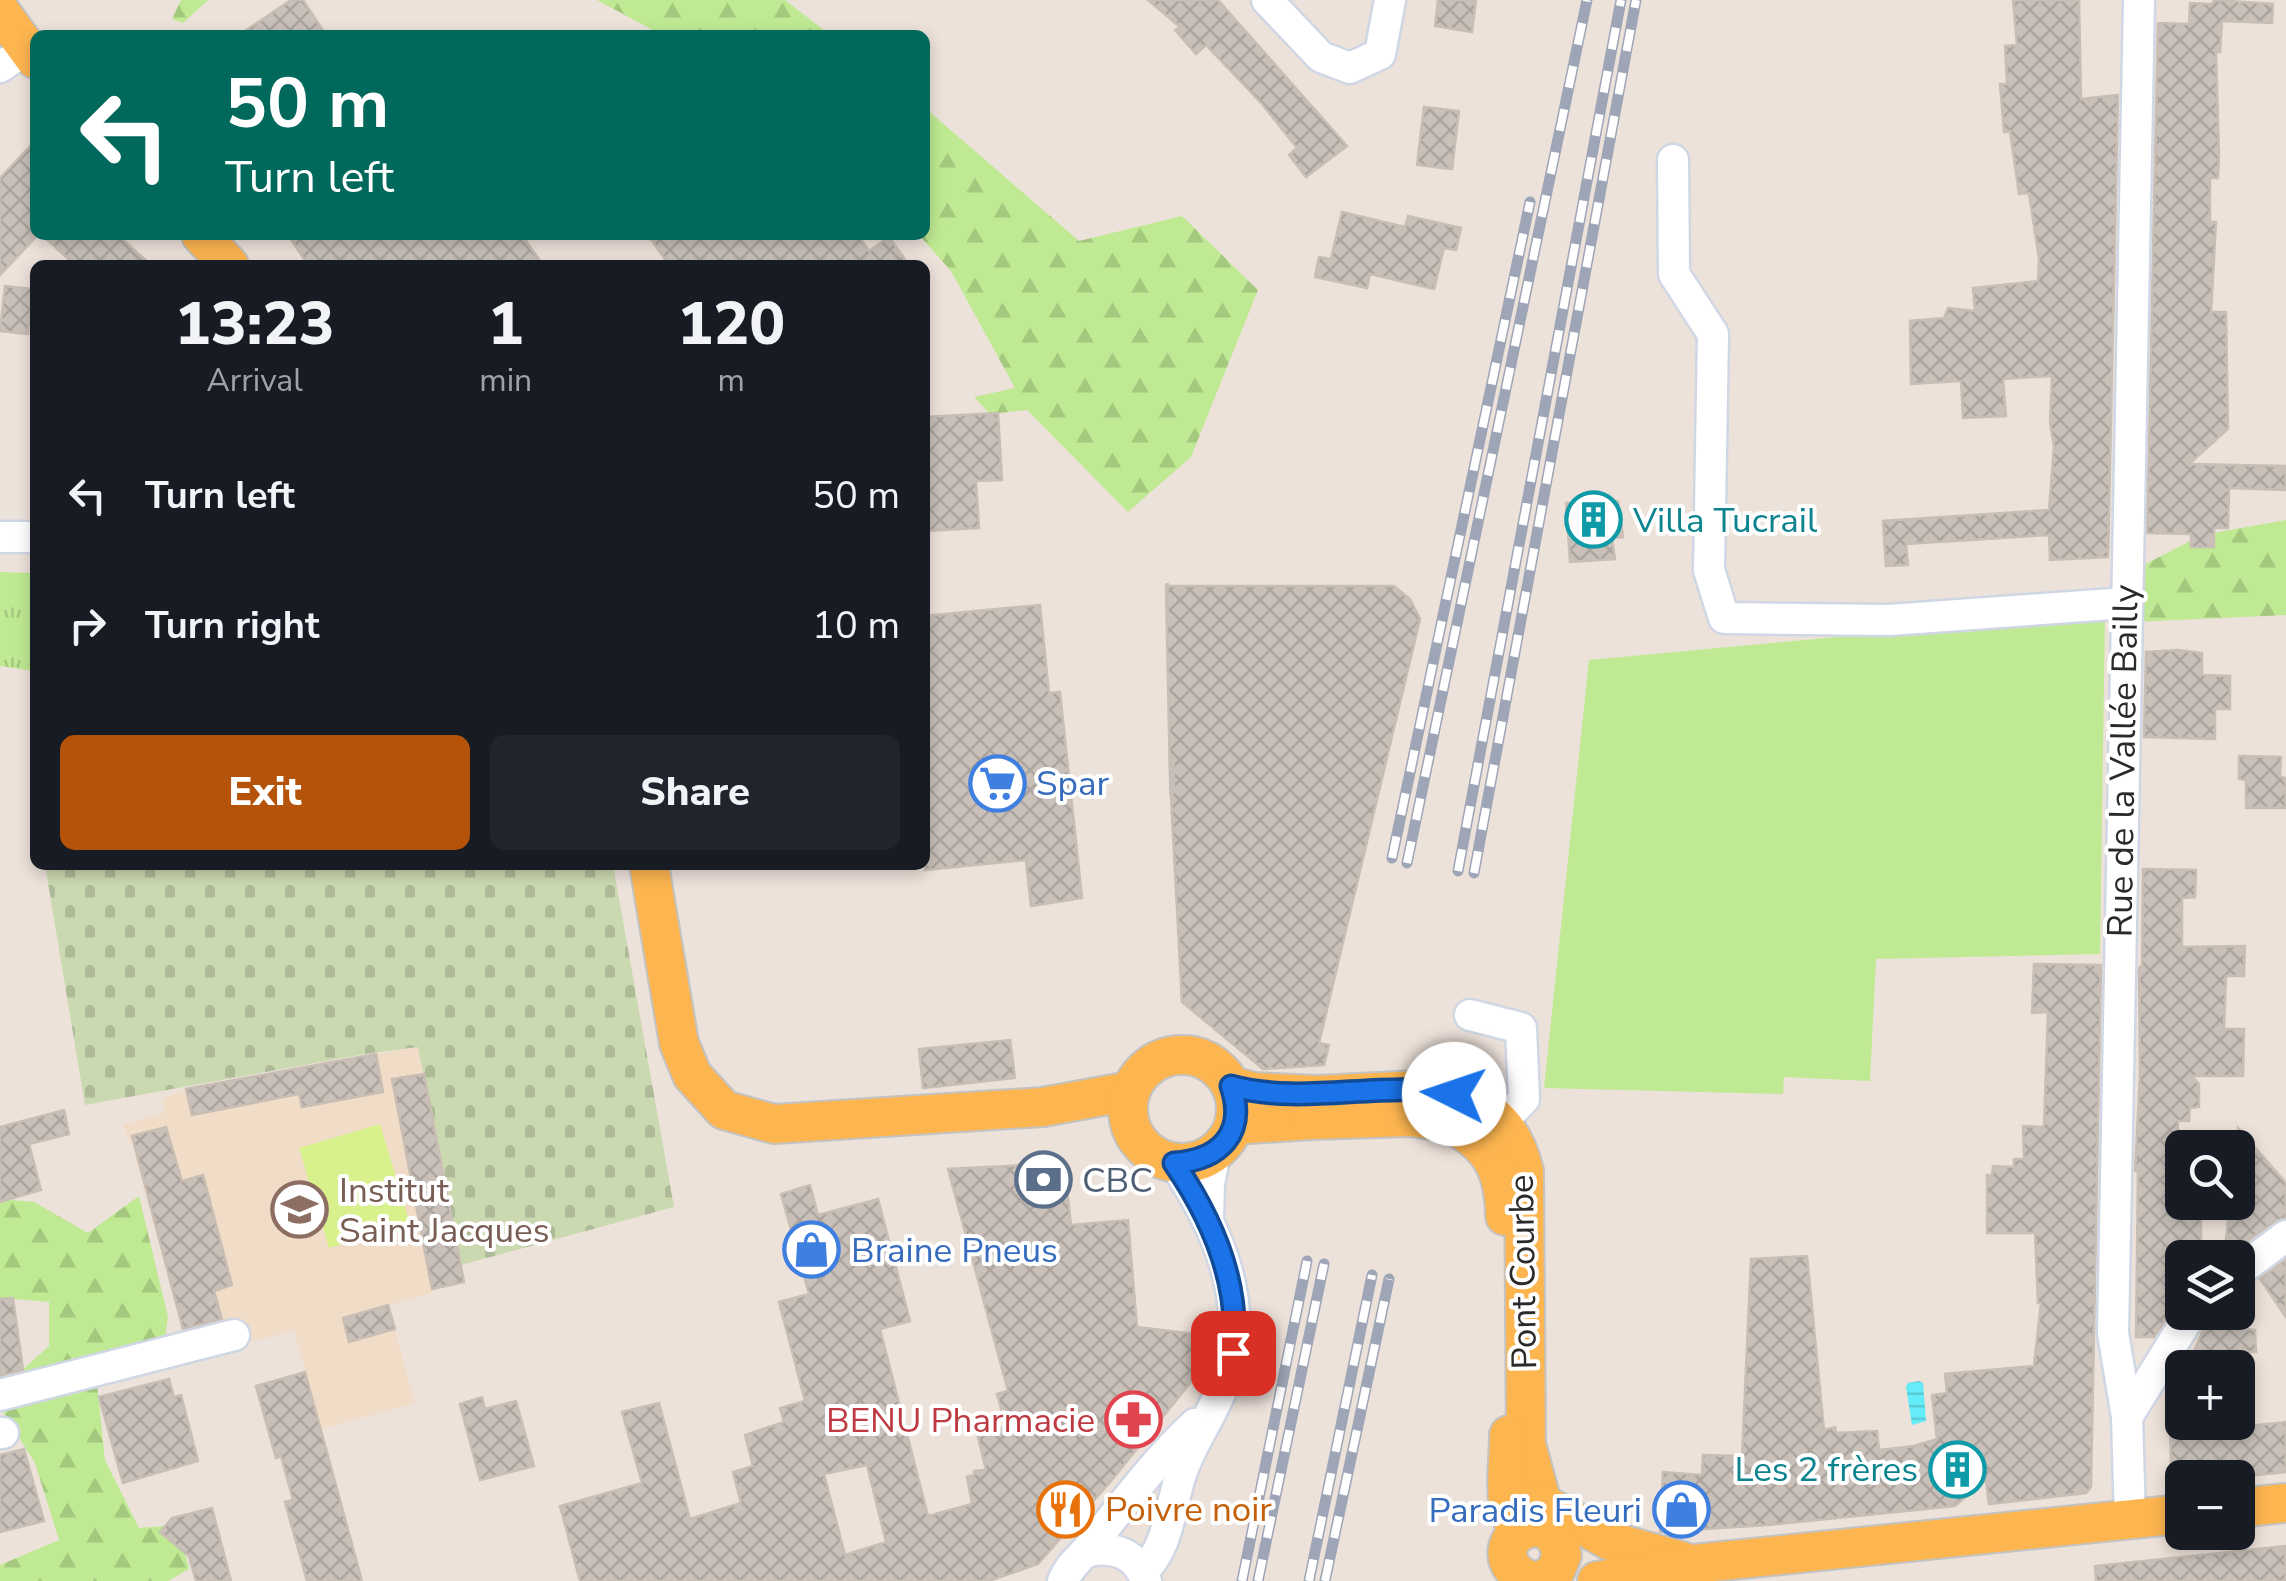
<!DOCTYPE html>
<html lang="en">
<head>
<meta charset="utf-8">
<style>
  body { margin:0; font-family:"Nunito Sans",sans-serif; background:#20242c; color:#f1f3f6; height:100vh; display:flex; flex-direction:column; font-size:38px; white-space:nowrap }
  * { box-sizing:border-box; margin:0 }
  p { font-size:32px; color:#9ea1a6 }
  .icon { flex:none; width:55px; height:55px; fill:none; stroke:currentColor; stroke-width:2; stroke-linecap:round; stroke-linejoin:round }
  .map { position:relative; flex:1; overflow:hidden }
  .panel { position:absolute; left:30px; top:260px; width:900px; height:610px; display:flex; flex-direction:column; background:#171b24; border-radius:15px; box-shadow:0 5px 15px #0003 }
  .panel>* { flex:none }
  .top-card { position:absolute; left:30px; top:30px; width:900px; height:210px; border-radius:15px; box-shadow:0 5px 15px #0003; background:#00695c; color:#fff; overflow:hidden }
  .buttons { position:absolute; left:2165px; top:1130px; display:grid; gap:20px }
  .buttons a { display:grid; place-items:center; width:90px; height:90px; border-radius:15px; background:#171b24; box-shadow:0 5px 15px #0003; font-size:50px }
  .pin { position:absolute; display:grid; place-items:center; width:85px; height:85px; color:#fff; margin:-42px; border-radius:20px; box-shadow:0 5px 15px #0006 }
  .me { position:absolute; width:110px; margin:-55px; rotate:274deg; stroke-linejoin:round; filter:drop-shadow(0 0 8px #0008) }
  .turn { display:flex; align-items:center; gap:35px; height:210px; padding:0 30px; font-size:45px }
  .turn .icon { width:130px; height:130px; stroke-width:2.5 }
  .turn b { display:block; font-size:70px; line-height:85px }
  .eta { display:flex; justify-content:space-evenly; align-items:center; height:170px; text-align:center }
  .eta b { font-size:60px; font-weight:800; line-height:70px }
  .primary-button { display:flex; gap:20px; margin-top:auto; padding:20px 30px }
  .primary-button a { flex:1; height:115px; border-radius:15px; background:#b45309; color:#fff; font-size:40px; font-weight:800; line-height:115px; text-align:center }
  .primary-button a+a { background:#20242c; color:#f1f3f6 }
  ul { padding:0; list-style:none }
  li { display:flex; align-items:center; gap:30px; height:130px; padding:0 30px }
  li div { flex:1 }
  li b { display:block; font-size:38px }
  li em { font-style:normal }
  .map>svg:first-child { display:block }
  .education { fill:#f1dcc8 }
  .grass { fill:#bfe992 }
  .forest { fill:url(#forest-firs) }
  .cemetery { fill:url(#cemetery-stones) }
  .park { fill:url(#park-tufts) }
  .pitch { fill:#d9f18c }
  .water { fill:url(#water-rules) }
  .building { fill:url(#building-cross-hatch); stroke:#c9beb4; stroke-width:2.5; fill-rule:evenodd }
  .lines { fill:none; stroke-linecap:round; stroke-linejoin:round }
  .minor-tunnel { stroke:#c6bdb7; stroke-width:30; stroke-dasharray:30 15; stroke-linecap:butt }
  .minor-casing { stroke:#d0d7e4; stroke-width:35 }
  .major-casing { stroke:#c3c3c3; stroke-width:42 }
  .minor { stroke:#fff; stroke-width:30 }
  .major { stroke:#fdb550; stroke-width:38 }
  .rail-casing { stroke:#9da5b6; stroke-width:11 }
  .rail { stroke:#fff; stroke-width:8; stroke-dasharray:22; stroke-linecap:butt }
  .major-bridge-casing { stroke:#c3c3c3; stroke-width:42; stroke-linecap:butt }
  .major-bridge { stroke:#fdb550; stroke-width:38 }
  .route-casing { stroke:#114b97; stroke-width:25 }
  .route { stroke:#1a73e8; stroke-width:18 }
  .labels { text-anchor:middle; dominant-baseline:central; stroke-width:8; stroke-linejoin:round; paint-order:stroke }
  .culture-label { font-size:35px; fill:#0d838f; stroke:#fff; text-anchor:start }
  .street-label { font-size:35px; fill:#2a2a2a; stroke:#fff }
  .shop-label { font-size:35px; fill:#366cbe; stroke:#fff; text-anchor:start }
  .service-label { font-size:35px; fill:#4e5e75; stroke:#fff; text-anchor:start }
  .education-label { font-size:35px; fill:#785e54; stroke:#fff; text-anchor:start }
  .health-label { font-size:35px; fill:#be3a42; stroke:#fff; text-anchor:end }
  .food-label { font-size:35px; fill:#c56008; stroke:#fff; text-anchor:start }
</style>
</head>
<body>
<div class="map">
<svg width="2286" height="1581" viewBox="0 0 2286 1581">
  <defs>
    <pattern id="forest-firs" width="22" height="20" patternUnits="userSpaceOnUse" patternTransform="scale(2.5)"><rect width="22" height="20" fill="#bfe992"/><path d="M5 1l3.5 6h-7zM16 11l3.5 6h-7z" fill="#a4c87e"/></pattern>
    <pattern id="cemetery-stones" width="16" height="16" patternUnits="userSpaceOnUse" patternTransform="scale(2.5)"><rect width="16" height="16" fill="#cbd9b0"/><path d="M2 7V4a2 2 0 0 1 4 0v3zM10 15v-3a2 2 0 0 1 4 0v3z" fill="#aeba98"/></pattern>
    <pattern id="park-tufts" width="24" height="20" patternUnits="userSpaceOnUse" patternTransform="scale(2.5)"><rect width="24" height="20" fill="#bfe992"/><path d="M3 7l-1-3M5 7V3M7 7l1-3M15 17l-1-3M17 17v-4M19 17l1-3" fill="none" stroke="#a4c87e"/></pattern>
    <pattern id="water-rules" width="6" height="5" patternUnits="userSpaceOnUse" patternTransform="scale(2.5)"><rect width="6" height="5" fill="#64edf9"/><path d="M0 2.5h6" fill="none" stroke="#57cbd6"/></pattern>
    <pattern id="building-cross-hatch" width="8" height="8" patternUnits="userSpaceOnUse" patternTransform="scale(2.5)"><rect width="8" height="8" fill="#c8c0b9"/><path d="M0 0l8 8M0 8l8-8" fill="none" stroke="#aca59f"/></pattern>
  </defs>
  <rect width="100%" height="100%" fill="#ede2da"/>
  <polygon class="education" points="418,1047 464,1282 432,1288 433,1293 388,1305 415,1403 321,1429 294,1330 0,1412 0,1373 182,1330 133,1148 123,1125 164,1113 163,1099 186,1089"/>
  <polygon class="grass" points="2105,612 2100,954 1876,959 1870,1081 1784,1077 1783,1094 1544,1088 1589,660"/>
  <g class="forest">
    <polygon points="181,0 208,0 183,23 172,19"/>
    <polygon points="597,0 785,0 830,35 662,35"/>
    <polygon points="925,108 1079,241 1182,216 1258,290 1191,457 1128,512 1027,410 990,414 974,397 1015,388 951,271 919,235 925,235"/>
    <polygon points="2286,520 2286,615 2133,622 2132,571 2202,535"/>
    <polygon points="139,1196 168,1317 162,1359 97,1384 105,1460 139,1528 178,1525 189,1569 168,1581 0,1581 0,1565 59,1540 35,1463 2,1410 18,1374 49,1346 49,1302 0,1298 0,1199 34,1202 88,1233"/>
  </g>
  <polygon class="cemetery" points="45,865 613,865 674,1207 461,1265 418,1047 365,1054 85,1105"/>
  <polygon class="park" points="0,572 35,573 35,671 0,666"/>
  <polygon class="pitch" points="380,1124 410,1224 329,1248 299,1148"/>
  <polygon class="water" points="1919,1381 1923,1383 1926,1421 1912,1425 1906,1387 1908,1383"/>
  <g class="building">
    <polygon points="291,0 303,0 326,35 239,35"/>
    <polygon points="1148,0 1218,0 1347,146 1306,177 1289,155 1297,148 1262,104 1206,45 1196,54 1175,30 1180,27"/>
    <polygon points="1438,0 1476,0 1472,32 1435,26"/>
    <polygon points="2013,0 2079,0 2081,99 2118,95 2108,557 2050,560 2049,535 1906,544 1908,565 1886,566 1883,521 2049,510 2054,446 2050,423 2052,376 2003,379 2006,416 1963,418 1961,381 1911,384 1910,321 1944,318 1948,308 1975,311 1973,288 2038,281 2039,259 2029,193 2019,194 2010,131 2004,132 2000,84 2007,84 2005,46 2017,45"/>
    <polygon points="2214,0 2273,4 2272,23 2222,21 2220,52 2216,52 2219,155 2218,178 2210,178 2210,222 2216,222 2211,312 2226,312 2228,429 2189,464 2286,466 2286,490 2229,488 2228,528 2214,528 2214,547 2191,547 2191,534 2147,533 2158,23 2189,24 2190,3 2212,4"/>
    <polygon points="1424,107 1459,111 1452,169 1417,165"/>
    <polygon points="35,141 35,238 0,275 0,178"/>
    <polygon points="1342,212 1405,227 1408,216 1461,228 1456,250 1444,248 1434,289 1370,274 1367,288 1315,277 1319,257 1331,259"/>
    <polygon points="42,235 118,235 151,265 75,265"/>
    <polygon points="288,235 522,235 543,265 308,265"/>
    <polygon points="648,235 858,235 869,251 889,237 909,265 669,265"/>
    <polygon points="5,286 33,289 28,334 0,331"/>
    <polygon points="998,413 1002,480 976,481 979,528 925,531 925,417"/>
    <polygon points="1618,501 1623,537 1612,538 1615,559 1570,562 1566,503"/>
    <polygon points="1166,586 1394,586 1410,599 1420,619 1319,1043 1329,1045 1324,1065 1263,1069 1182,1002 1170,779"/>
    <polygon points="1040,605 1049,693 1060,692 1082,898 1031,906 1026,860 925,870 925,616"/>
    <polygon points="2178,650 2202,653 2202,675 2230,676 2230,709 2215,709 2215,739 2144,737 2146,652"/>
    <polygon points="2239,756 2281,757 2280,777 2286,778 2286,808 2246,808 2246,780 2239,779"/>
    <polygon points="2143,869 2196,870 2195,897 2182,898 2182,947 2245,946 2244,976 2226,976 2224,1029 2244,1029 2243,1076 2192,1076 2199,1084 2199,1107 2190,1108 2189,1121 2178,1121 2177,1169 2182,1169 2182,1202 2201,1202 2201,1258 2182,1258 2182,1296 2154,1337 2136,1337 2138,1171 2135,1171 2140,1075 2139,968 2142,965"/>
    <polygon points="2034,964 2101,965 2091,1487 2086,1493 1989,1504 1986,1480 1955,1506 1768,1525 1660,1532 1663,1472 1702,1475 1703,1455 1742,1456 1751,1259 1807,1256 1824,1430 1835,1427 1836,1433 1877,1431 1879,1450 1914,1446 1937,1439 1932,1395 1947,1393 1945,1374 2034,1366 2041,1303 2038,1303 2035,1233 1987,1233 1987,1175 1992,1176 1993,1166 2014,1167 2014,1159 2024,1159 2023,1126 2044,1127 2048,1012 2032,1013"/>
    <polygon points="1010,1040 1015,1078 923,1088 919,1049"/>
    <polygon points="376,1054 383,1092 302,1107 299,1094 192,1115 186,1089"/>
    <polygon points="424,1074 464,1282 432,1289 392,1079"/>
    <polygon points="64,1110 69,1134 29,1144 41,1190 0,1202 0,1127"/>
    <polygon points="166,1127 182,1181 203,1175 232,1285 214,1291 222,1319 183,1329 132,1136"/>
    <polygon points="2238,1128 2286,1183 2286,1218 2275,1221 2224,1258 2230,1202 2238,1202"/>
    <path d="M1064,1163L1071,1225L1128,1220L1137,1327L1196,1334L1191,1382L1111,1481L1038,1564L989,1581H580L560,1506L642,1483L622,1412L659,1403L690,1519L741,1503L733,1472L753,1466L745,1435L784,1422L780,1408L805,1401L779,1302L809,1294L781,1194L810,1185L818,1215L878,1199L910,1321L880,1329L928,1516L972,1504L967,1477L974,1475V1471L986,1470L978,1437L1006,1427L997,1394L1008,1391L948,1169ZM867,1465L886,1542L845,1555L824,1474Z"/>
    <polygon points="2286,1259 2286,1317 2260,1279"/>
    <polygon points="13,1298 23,1370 0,1376 0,1299"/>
    <polygon points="388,1305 395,1329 349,1342 343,1318"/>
    <polygon points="2210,1314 2246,1329 2255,1330 2256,1352 2247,1352 2240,1368 2187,1368"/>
    <polygon points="305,1372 337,1489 362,1581 307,1581 285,1502 293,1500 281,1456 276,1458 256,1386"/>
    <polygon points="169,1379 174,1397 181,1395 198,1461 123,1483 99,1397"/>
    <polygon points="482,1397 485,1409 516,1401 534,1466 480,1480 460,1404"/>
    <polygon points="2170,1422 2215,1422 2211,1430 2286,1422 2286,1472 2230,1478 2175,1478 2174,1471 2171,1471"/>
    <polygon points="24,1449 44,1521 0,1532 0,1455"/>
    <polygon points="212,1508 231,1581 196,1581 189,1556 160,1532 172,1518"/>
    <polygon points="2285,1546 2286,1581 2096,1581 2095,1566"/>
  </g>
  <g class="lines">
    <g class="minor-tunnel">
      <polyline points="1166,598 1169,598"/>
      <polyline points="1169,779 1175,779"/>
    </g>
    <defs>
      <g id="minor">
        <polyline points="1267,0 1321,57 1350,68 1380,54 1390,0"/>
        <polyline points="0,67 27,49"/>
        <polyline points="1673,160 1674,274 1713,334 1709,570 1724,618 1889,620 2126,603"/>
        <polyline points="0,537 35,537"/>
        <polyline points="1470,1015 1521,1028 1524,1099 1502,1122"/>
        <polyline points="1208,1218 1209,1184 1215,1153"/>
        <polyline points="2238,1272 2286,1236"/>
        <polyline points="0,1395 234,1335"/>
        <polyline points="2127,1417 2192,1312"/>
        <polyline points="0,1433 3,1433"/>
        <polyline points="2130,1520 2127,1417 2113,1333 2139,0"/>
        <path d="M1085,1552C1112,1545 1137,1553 1146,1581"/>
        <path d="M1143,1571C1170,1546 1170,1504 1182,1471C1193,1440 1214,1412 1225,1381C1252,1304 1217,1227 1174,1163"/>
        <path d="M1063,1581C1070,1564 1081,1558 1092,1544C1125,1502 1156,1460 1195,1424"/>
      </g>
      <g id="major">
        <polyline points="0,11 35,59"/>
        <polyline points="201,235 229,265"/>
        <polyline points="649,865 679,1043 692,1075 724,1110 774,1124 1043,1107 1130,1091"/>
        <circle cx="1182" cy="1109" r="54"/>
        <polyline points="1231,1086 1254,1092 1317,1095"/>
        <path d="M1454,1094C1493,1109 1514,1129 1524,1171L1526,1444L1542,1503L1539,1527"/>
        <path d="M1448,1122C1491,1145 1504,1168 1505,1216"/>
        <polyline points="1234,1125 1311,1120"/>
        <path d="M1509,1435C1509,1467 1501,1504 1518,1531"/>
        <polyline points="1542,1503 1610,1541 1682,1561"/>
        <polyline points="2238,1508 2286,1503"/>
        <path d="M1533,1581C1496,1571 1500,1528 1539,1527L1555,1535L1562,1555L1554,1574L1539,1581"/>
        <polyline points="1597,1581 1693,1564 2182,1514"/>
      </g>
    </defs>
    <use href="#minor" class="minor-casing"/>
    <use href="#major" class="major-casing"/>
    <use href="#minor" class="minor"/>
    <use href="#major" class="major"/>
    <defs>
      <g id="rail">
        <polyline points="1392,858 1530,202"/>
        <polyline points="1407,863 1587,0"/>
        <polyline points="1458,871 1621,0"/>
        <polyline points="1474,873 1636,0"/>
        <polyline points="1242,1581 1307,1261"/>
        <polyline points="1258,1581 1324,1264"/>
        <polyline points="1309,1581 1372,1275"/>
        <polyline points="1325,1581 1389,1279"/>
      </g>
    </defs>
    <use href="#rail" class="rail-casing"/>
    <use href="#rail" class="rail"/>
    <defs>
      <g id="major-bridge">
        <polyline points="1317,1095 1418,1090 1454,1094"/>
        <polyline points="1311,1120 1410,1117 1448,1122"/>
      </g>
    </defs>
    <use href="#major-bridge" class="major-bridge-casing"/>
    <use href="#major-bridge" class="major-bridge"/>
  </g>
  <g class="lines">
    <defs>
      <path id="route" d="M1233,1353C1241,1284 1213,1220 1174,1163C1220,1160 1247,1133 1231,1086C1305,1106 1380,1080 1454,1094"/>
    </defs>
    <use href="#route" class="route-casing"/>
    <use href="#route" class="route"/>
  </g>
  <defs>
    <symbol id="building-ring" viewBox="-11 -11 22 22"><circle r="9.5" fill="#fff" stroke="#0f9aa8" stroke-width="1.5"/><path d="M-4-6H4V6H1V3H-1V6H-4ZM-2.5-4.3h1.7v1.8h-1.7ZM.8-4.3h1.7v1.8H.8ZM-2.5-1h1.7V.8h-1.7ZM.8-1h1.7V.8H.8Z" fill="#0f9aa8"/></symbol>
    <symbol id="supermarket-ring" viewBox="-11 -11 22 22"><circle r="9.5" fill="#fff" stroke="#3f7fe0" stroke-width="1.5"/><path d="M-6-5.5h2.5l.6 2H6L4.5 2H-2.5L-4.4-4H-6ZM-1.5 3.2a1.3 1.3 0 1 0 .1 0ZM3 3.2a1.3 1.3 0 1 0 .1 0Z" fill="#3f7fe0"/></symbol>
    <symbol id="bank-ring" viewBox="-11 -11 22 22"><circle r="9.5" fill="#fff" stroke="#5c6f8a" stroke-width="1.5"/><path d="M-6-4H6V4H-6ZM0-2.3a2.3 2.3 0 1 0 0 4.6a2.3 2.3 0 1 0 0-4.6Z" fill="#5c6f8a"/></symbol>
    <symbol id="school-ring" viewBox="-11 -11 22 22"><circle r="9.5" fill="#fff" stroke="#8d6e63" stroke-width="1.5"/><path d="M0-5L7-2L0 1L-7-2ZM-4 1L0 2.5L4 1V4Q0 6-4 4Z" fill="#8d6e63"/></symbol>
    <symbol id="shop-ring" viewBox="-11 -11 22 22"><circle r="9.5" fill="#fff" stroke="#3f7fe0" stroke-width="1.5"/><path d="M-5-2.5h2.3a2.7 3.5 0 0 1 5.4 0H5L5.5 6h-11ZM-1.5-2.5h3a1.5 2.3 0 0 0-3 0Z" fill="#3f7fe0"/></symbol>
    <symbol id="pharmacy-ring" viewBox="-11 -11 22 22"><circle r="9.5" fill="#fff" stroke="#e0444e" stroke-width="1.5"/><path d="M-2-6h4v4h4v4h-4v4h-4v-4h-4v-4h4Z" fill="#e0444e"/></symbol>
    <symbol id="restaurant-ring" viewBox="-11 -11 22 22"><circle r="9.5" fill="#fff" stroke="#e8710a" stroke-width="1.5"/><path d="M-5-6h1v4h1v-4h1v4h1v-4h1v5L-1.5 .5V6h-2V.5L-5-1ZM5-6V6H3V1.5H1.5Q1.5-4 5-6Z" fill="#e8710a"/></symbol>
  </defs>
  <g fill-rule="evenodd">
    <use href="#building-ring" x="1562" y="488" width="63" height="63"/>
    <use href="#supermarket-ring" x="966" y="752" width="63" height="63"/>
    <use href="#bank-ring" x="1012" y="1148" width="63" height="63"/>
    <use href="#school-ring" x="268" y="1178" width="63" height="63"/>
    <use href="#shop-ring" x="780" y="1218" width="63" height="63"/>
    <use href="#pharmacy-ring" x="1102" y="1388" width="63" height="63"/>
    <use href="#building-ring" x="1926" y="1438" width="63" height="63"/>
    <use href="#restaurant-ring" x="1034" y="1478" width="63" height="63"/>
    <use href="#shop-ring" x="1650" y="1478" width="63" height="63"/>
  </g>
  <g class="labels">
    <g class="culture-label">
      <text x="1633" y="520">Villa Tucrail</text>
      <text x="1918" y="1469" text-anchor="end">Les 2 frères</text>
    </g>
    <g class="street-label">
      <text transform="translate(2123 761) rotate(-89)">Rue de la Vallée Bailly</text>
      <text transform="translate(1523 1272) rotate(-91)">Pont Courbe</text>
    </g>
    <g class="shop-label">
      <text x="1036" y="783">Spar</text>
      <text x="851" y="1250">Braine Pneus</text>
      <text x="1642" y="1510" text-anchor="end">Paradis Fleuri</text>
    </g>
    <g class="service-label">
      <text x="1082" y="1180">CBC</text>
    </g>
    <g class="education-label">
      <text x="339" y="1190">Institut<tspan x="339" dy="40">Saint Jacques</tspan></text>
    </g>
    <g class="health-label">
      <text x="1095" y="1420">BENU Pharmacie</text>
    </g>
    <g class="food-label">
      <text x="1105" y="1509">Poivre noir</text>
    </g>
  </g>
</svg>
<div class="buttons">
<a><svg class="icon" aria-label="search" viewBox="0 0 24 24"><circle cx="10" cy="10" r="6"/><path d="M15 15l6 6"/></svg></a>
<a><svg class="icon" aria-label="layers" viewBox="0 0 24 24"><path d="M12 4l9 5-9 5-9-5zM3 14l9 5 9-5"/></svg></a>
<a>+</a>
<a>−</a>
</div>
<div class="pin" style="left:1233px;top:1353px;background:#d93025"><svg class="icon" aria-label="arrive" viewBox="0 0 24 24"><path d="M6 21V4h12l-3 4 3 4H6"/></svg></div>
<svg class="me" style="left:1454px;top:1094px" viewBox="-20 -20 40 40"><circle r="19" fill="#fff"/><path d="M0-13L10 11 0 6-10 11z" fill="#1a73e8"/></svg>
<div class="top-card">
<div class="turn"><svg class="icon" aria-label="left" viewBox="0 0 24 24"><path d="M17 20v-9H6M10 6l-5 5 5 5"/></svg><div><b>50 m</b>Turn left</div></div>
</div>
<section class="panel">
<div class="eta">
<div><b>13:23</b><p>Arrival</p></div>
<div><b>1</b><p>min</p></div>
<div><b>120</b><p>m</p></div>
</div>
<ul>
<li><svg class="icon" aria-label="left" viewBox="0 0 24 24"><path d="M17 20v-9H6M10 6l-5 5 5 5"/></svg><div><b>Turn left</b></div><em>50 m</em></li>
<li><svg class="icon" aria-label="right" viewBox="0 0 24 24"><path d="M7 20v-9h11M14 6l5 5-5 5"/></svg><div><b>Turn right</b></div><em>10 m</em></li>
</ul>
<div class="primary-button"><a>Exit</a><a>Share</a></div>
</section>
</div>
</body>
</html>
